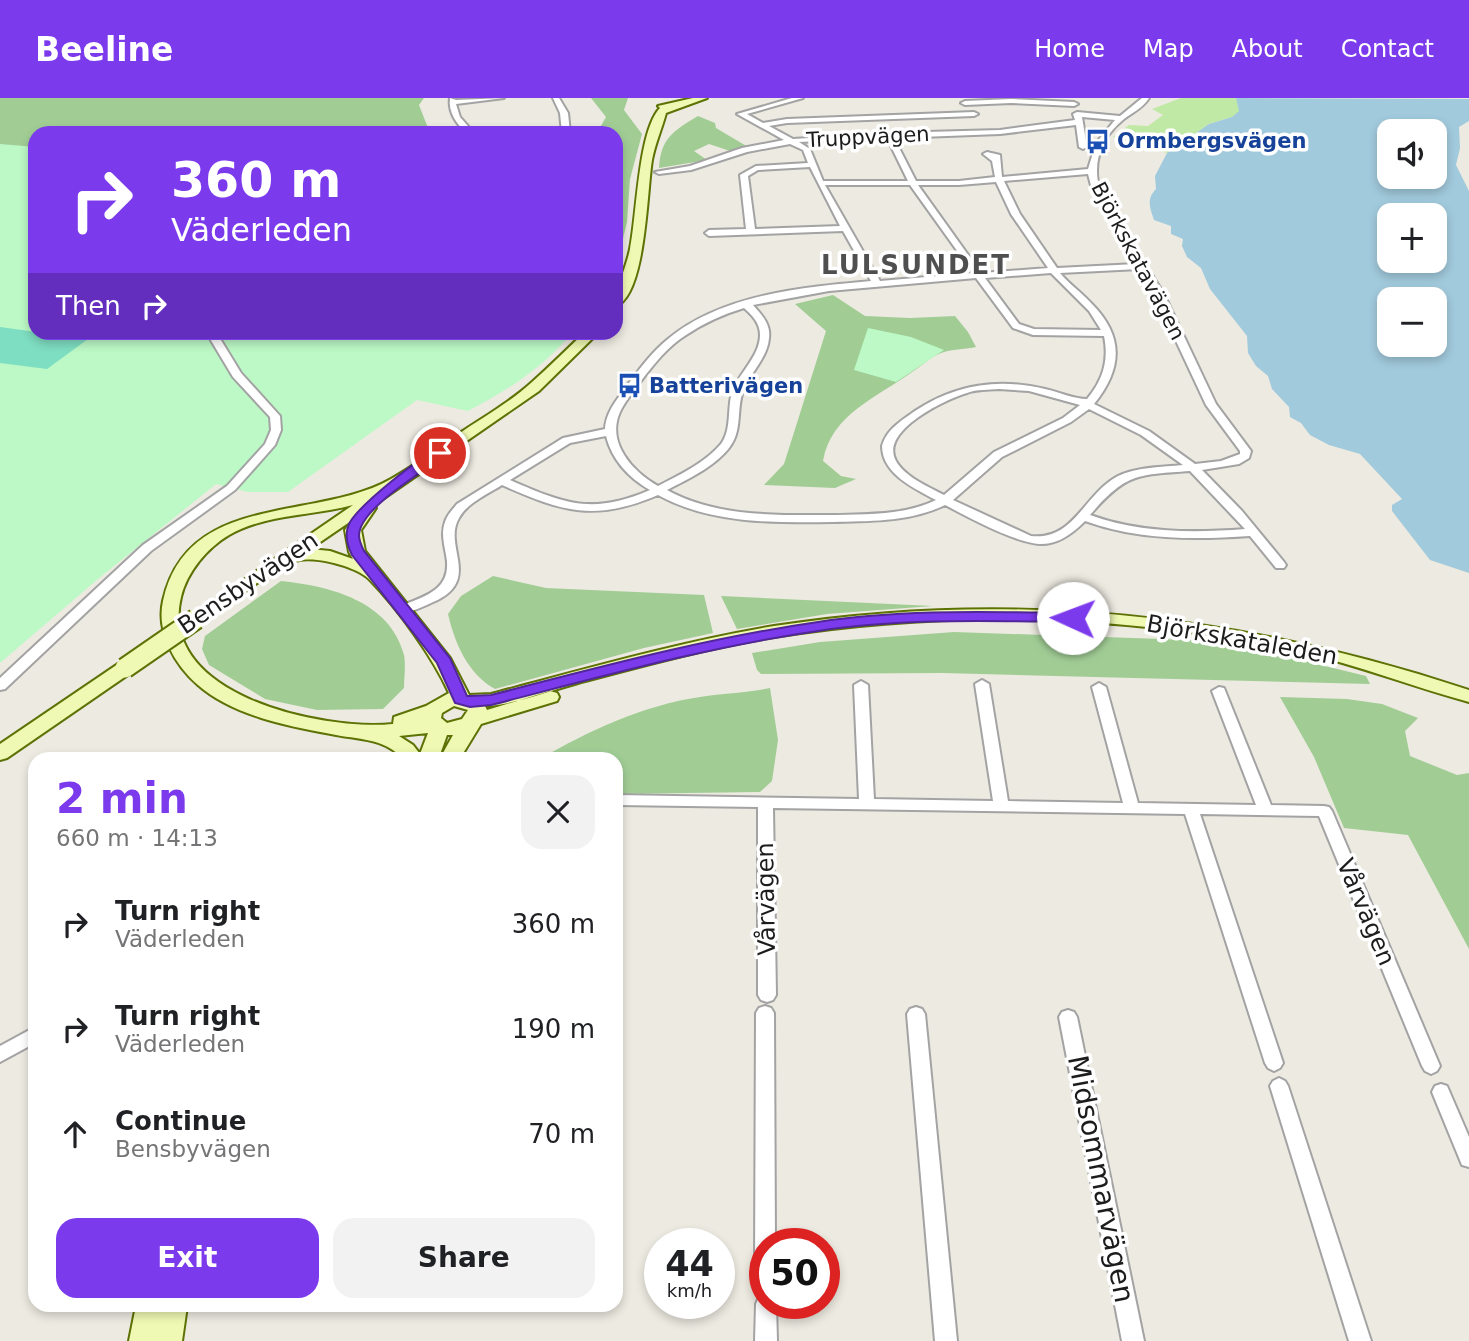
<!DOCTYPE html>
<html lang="en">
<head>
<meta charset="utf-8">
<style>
  body { margin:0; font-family:"DejaVu Sans",sans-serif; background:#f2f2f2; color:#202124; height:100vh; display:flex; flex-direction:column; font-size:26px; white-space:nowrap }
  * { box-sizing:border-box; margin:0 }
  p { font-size:23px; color:#757577 }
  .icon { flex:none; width:38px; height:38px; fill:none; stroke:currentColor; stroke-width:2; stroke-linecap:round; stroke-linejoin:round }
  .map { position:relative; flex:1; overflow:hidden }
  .drawer { position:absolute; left:28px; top:654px; width:595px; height:560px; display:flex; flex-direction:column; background:#fff; border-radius:21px; box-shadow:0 4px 10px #0003 }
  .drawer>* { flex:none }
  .guide { position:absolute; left:28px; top:28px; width:595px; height:214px; border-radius:21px; box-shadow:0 4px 10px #0003; background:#7c3aed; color:#fff; overflow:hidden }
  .fabs { position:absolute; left:1377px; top:21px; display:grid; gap:14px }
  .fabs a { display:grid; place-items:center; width:70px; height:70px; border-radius:14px; background:#fff; box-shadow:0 4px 10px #0003; font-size:35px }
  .speed { position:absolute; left:644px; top:1130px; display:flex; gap:14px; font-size:35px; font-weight:700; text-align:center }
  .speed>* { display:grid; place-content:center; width:91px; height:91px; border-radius:50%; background:#fff; box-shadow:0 4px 10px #0003; line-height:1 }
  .speed small { font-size:18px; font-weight:400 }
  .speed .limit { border:10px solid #d22; background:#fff; color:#111 }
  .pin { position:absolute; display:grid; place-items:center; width:60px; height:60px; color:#fff; margin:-30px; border:4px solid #fff; border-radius:50%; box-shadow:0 2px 7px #0007 }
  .me { position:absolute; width:77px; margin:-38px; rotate:272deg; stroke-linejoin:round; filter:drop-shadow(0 0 5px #0008) }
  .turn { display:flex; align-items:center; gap:24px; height:147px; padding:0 28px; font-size:32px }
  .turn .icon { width:91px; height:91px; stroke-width:2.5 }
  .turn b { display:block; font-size:49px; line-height:60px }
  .then { display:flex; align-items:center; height:66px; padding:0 28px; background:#0003; gap:14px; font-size:26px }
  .round { display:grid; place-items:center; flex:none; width:74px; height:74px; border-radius:21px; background:#f2f2f2 }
  .headline { display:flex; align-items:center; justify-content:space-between; height:119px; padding:0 28px }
  h1 { font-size:42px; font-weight:800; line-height:52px; color:#7c3aed }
  .button { display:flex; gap:14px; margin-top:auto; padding:14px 28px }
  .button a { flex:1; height:80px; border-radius:21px; background:#7c3aed; color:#fff; font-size:28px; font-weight:800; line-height:80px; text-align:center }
  .button a+a { background:#f2f2f2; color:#202124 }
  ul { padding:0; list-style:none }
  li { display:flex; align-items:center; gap:21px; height:105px; padding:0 28px }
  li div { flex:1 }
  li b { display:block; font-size:26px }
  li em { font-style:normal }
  header { display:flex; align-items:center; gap:42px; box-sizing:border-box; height:98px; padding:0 35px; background:#7c3aed; color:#fff }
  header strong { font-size:33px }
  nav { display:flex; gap:38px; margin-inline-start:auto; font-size:24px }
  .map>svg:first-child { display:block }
  .grass { fill:#c1e9a6 }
  .forest { fill:#a1cd95 }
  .park { fill:#bcf9c6 }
  .pitch { fill:#7edec1 }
  .water { fill:#a1cadc; fill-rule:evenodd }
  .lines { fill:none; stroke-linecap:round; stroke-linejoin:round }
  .street-casing { stroke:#a3a3a3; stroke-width:4 }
  .secondary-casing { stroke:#5d7204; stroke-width:4 }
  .street { fill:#fff; fill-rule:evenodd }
  .secondary { fill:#f0f9b3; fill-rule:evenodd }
  .secondary-bridge-casing { stroke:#5d7204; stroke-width:23; stroke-linecap:butt }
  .secondary-bridge { stroke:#f0f9b3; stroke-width:19 }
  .route { fill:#7c3aed; stroke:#51269a; stroke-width:2 }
  .labels { text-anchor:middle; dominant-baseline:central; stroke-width:7; stroke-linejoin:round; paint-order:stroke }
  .far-street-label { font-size:21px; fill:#1c1c1c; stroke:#fff }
  .far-transit-label { font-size:21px; font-weight:bold; fill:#164399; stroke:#fff; text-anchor:start }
  .street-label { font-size:24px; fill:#1c1c1c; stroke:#fff }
  .far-district-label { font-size:26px; font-weight:bold; letter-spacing:2px; fill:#4f4f4f; stroke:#fff }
  .near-street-label { font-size:28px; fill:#1c1c1c; stroke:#fff }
</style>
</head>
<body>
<header>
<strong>Beeline</strong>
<nav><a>Home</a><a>Map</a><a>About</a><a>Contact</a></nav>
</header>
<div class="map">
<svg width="1469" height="1243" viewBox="0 0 1469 1243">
  <rect width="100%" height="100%" fill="#edeae1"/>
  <polygon class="grass" points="1181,0 1236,0 1240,13 1232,19 1209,26 1167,55 1113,39 1129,27 1148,28 1163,17 1152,11"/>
  <g class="forest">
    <polygon points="0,0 424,0 419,7 430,35 35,35 35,168 0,180"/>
    <polygon points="591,0 628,0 624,12 642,36 630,81 627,124 616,169 616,35 597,35 606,19"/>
    <path d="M698,18L715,25L716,30L748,49L730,53L709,46L694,53L707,62L659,70C661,40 673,33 698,18Z"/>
    <path d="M833,197L865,218L910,220L955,218L968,234L976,249C966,251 954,251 944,254C931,258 923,267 912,274C878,299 831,316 823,363L841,378L856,381L835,390L764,387L784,366L826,233L795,206Z"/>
    <path d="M493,478L546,490L704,497L713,535L644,550L495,591C468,576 455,546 448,516L461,498Z"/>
    <path d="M281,483C330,488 390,503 404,557C406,567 404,580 404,590L383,611L317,612L265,601L209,567L202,551L205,538Z"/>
    <polygon points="721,498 933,508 827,516 737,531"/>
    <polygon points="954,534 1191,542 1247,549 1366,578 1370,586 943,575 761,576 757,572 752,555 820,544"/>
    <path d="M770,590L778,642L772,683L760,694L616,696V662L540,661C588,633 644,607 700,599C724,595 747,595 770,590Z"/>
    <polygon points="1280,599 1347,601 1382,606 1418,620 1405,633 1410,658 1457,677 1469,675 1469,851 1408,737 1344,730 1314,659"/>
  </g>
  <g class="park">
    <path d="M0,46L35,49V234L572,235C543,270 508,292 468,313L417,302L288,394H248L216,386L98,481L0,565Z"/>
    <polygon points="868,230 911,239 944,252 896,284 854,272"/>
  </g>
  <polygon class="pitch" points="0,229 88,241 47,271 0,265"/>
  <path class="water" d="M1236,0L1469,1V23L1459,29L1460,50L1456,67L1469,93V475L1430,462L1392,413V407L1402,401L1360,356L1329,347L1310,337L1301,325L1290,319L1289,309L1272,291L1268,278L1256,268L1248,255L1247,238L1210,191L1201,170L1187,159L1182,148L1183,141L1171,136V128L1154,122C1150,110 1146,101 1156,91L1155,78L1167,55L1209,26L1232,19L1239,13ZM1390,33H1435V79H1390ZM1390,117H1435V163H1390ZM1390,201H1435V247H1390Z"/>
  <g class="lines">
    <defs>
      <g id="street">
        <path d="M450,0L456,2L504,0L456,6L460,19L474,35H466C456,25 448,14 450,0Z"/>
        <polygon points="553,0 559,0 568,15 570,35 562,35 560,15"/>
        <path d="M792,0H803L747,16L763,25L787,21L974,14L978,16L974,18L787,25L769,28L793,41L889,35L1000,32L1075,22L1073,16L1077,14L1120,18L1142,0H1149C1143,10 1133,14 1124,21C1100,40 1091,67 1101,95L1164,196L1216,306L1251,353L1249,360L1239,366L1202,372L1242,413L1284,464L1286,467L1284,470H1276L1250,438C1194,442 1138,442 1085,423C1073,435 1059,446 1042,446C1017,446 968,419 945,407C910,424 871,423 833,424C774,425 711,426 658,397C595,424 563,414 502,387C488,396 467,405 459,420C442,449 484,483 431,505C422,509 411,515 400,514L399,511L400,508C426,498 453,491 446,457C444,446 441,435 445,424C447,417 453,411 457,406L563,340L605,331C606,313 619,299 629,285C641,269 653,253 668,241C722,196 804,189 871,183L843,133L709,138L705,135L709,132L746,131L740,77L756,68L808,65L803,52L790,46L747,54L691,72L659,76L655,74L690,68L742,50L784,42L737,16ZM1082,19L1115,22L1096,45L1088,71L1002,79L1000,57L987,54L983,56L992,63L995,79L959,83H916L894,40L1000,36L1076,27L1079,49L1083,51L1087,49ZM887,40L908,83H823L810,51L799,44ZM810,69L840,128L755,131L748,78L758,72ZM1088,76L1093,95L1136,166L1057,170L1020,116L1004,83ZM996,84L1011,116L1048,170L981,175L918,87H959ZM825,87H910L973,175L880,183ZM1139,171L1154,196L1206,307L1240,353V356L1221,363L1195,366L1149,333L1094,306C1123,270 1124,238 1091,205C1081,194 1069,186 1060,175ZM1051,175L1089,213L1101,232L1034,231L1019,226L985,180ZM976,180L1013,230L1033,237L1104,238C1109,263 1103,282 1087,301C1074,301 1059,294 1045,291C998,280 956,286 915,313C901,323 887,331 882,348C882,376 915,391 936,402C905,417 870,416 836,417C779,417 718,420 667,392C688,381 714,369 729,350C743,332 736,312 743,293C750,275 768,259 769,240C771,226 761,216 753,207L829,193ZM744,210C752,217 760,225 760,237C760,258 739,275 732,294C727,311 732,331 721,346C705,365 679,377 658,388C633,374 606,345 620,314C625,303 634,293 641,283C654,266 668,248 686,237C704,225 724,216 744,210ZM999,291L1029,293L1080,307L1063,320L994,354L944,397C929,389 905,379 896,363C879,333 946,301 967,295C977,291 989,292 999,291ZM1089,311L1141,337L1183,367C1162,369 1137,369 1118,378C1084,396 1074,443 1031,438L953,402L1002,359L1071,324ZM606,338C612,362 629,380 650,392C592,417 565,406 510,382L570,345ZM1190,373L1245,431C1192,435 1140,435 1090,417C1126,375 1137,377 1190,373Z"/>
        <polygon points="1011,1 1074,4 1078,6 1074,8 1011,5 965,7 961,5 965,3"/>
        <polygon points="206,234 216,234 241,275 280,318 281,332 275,347 235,392 151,453 5,591 0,592 0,580 143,447 227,388 265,346 271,332 270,319 233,279"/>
        <polygon points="982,582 989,586 1008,703 1123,705 1092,589 1099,585 1106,589 1138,705 1256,707 1212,593 1219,589 1224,590 1271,707 1324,708 1329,709 1332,713 1440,968 1437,973 1431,976 1425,973 1422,968 1319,718 1200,716 1283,965 1280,970 1274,973 1268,970 1265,965 1185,716 773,710 776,897 773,902 767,904 761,902 758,897 758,709 616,707 616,697 859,701 854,587 861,583 868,587 874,701 993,703 975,586"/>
        <polygon points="765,908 771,910 774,915 775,1146 765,1146 765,1177 758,1175 755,1168 756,915 759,910"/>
        <polygon points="916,909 922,911 925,916 957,1243 935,1243 907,916 910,911"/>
        <polygon points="1068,912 1074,914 1077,919 1144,1243 1122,1243 1059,919 1062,914"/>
        <polygon points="35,929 35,945 0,964 0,948"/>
        <polygon points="1279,980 1285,983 1288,988 1371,1243 1349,1243 1270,988 1273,983"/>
        <polygon points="1441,986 1447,988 1469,1039 1469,1069 1462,1067 1432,994 1435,988"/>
        <polygon points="765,1197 765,1206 776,1206 777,1243 755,1243 756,1206 759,1199"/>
      </g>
      <g id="secondary">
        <path d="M693,0H707L666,15C662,30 655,46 652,62C647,91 646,197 616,208C616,188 626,171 630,151C637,118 638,33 660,10L658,8Z"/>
        <path d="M585,234H599L539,293L374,407L376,410L361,432L365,453L450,560L469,597L491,596C585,571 679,544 774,528C1015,491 1239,516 1469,592V604C1413,589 1358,567 1301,554C1129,516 948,511 774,539C708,550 642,568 578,585C548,593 515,607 485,608L487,612L550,593L557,595L559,599L557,603L481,626L459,662H439L453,637H447L438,662H404C384,639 358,642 331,636C287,628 232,617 198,587C175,567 156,534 163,503C187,393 316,424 391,381C414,368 436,352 457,337C482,320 509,305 531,285C549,269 567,251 585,234ZM353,407L187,521L196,526L202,525C228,507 264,477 290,465C309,455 357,468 370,482C398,511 433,559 449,595L426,608L394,619L393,626C324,633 157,598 181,499C187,474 207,450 229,437C265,416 313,418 353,407ZM351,423L345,432L349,454L353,461L330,453L310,451ZM454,608L468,612L462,621L447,625L441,620L442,615ZM428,635L420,656L413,647L399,638Z"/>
        <polygon points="125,564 132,566 134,570 132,574 7,660 0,662 0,646 118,566"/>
        <polygon points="136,1208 187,1208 182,1243 129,1243"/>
      </g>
    </defs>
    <use href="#street" class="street-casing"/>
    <use href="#secondary" class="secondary-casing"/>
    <use href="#street" class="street"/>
    <use href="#secondary" class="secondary"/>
    <defs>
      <polyline id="secondary-bridge" points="125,570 196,521"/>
    </defs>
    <use href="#secondary-bridge" class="secondary-bridge-casing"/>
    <use href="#secondary-bridge" class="secondary-bridge"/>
  </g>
  <path class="route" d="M440,351L445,352V358C424,373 360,410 359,437C359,442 362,449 364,453L450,560L467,598H470L491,597C600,569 707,540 818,524C902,511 989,514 1073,515L1081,520L1073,524C989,523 902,520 818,533C707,549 600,579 491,607L470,609L455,605L437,565L352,457C347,447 344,437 349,426C358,408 421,357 440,351Z"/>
  <defs>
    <symbol id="bus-bare" viewBox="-9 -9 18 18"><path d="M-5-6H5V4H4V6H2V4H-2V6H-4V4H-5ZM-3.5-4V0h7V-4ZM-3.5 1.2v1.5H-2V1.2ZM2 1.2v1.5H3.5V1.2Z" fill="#1a4fb4" stroke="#fff" stroke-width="2.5" paint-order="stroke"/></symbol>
  </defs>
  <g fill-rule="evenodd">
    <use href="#bus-bare" x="1080" y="26" width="35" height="35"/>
    <use href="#bus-bare" x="612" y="270" width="35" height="35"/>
  </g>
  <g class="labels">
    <g class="far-street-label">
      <text transform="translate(868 39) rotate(-3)">Truppvägen</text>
      <text transform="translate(1138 163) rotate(62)">Björkskatavägen</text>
    </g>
    <g class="far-transit-label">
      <text x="1117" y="43">Ormbergsvägen</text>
      <text x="649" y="288">Batterivägen</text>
    </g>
    <g class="street-label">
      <text transform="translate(248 485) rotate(-34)">Bensbyvägen</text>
      <text transform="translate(1242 542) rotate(10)">Björkskataleden</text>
      <text transform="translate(766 801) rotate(-91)">Vårvägen</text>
      <text transform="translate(1366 814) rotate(67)">Vårvägen</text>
    </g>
    <g class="far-district-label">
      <text x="916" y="167">LULSUNDET</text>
    </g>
    <g class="near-street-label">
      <text transform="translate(1101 1081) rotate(79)">Midsommarvägen</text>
    </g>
  </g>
</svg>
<div class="fabs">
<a><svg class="icon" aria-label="sound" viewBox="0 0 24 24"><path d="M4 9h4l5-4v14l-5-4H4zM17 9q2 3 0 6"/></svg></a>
<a>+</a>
<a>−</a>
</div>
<div class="speed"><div>44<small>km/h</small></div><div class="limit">50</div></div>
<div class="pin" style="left:440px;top:355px;background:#d93025"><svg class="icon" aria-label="arrive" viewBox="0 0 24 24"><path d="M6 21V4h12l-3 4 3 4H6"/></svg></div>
<svg class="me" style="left:1073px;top:520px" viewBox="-20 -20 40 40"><circle r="19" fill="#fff"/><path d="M0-13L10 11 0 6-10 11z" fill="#7c3aed"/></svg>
<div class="guide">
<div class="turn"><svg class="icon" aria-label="right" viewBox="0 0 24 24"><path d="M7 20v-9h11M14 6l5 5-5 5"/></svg><div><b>360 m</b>Väderleden</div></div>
<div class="then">Then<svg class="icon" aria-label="right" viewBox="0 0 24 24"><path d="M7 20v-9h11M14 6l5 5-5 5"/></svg></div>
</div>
<section class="drawer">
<div class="headline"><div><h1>2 min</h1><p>660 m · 14:13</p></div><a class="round"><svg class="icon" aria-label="close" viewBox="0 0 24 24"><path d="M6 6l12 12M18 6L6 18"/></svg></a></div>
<ul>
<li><svg class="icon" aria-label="right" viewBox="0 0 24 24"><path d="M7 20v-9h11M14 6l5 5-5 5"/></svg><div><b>Turn right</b><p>Väderleden</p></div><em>360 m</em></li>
<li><svg class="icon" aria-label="right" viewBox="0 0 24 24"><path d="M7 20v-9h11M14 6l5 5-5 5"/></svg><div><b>Turn right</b><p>Väderleden</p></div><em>190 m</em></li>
<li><svg class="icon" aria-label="ahead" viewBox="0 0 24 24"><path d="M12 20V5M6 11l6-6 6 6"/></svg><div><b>Continue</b><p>Bensbyvägen</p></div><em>70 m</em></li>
</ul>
<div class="button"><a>Exit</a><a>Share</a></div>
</section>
</div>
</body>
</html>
